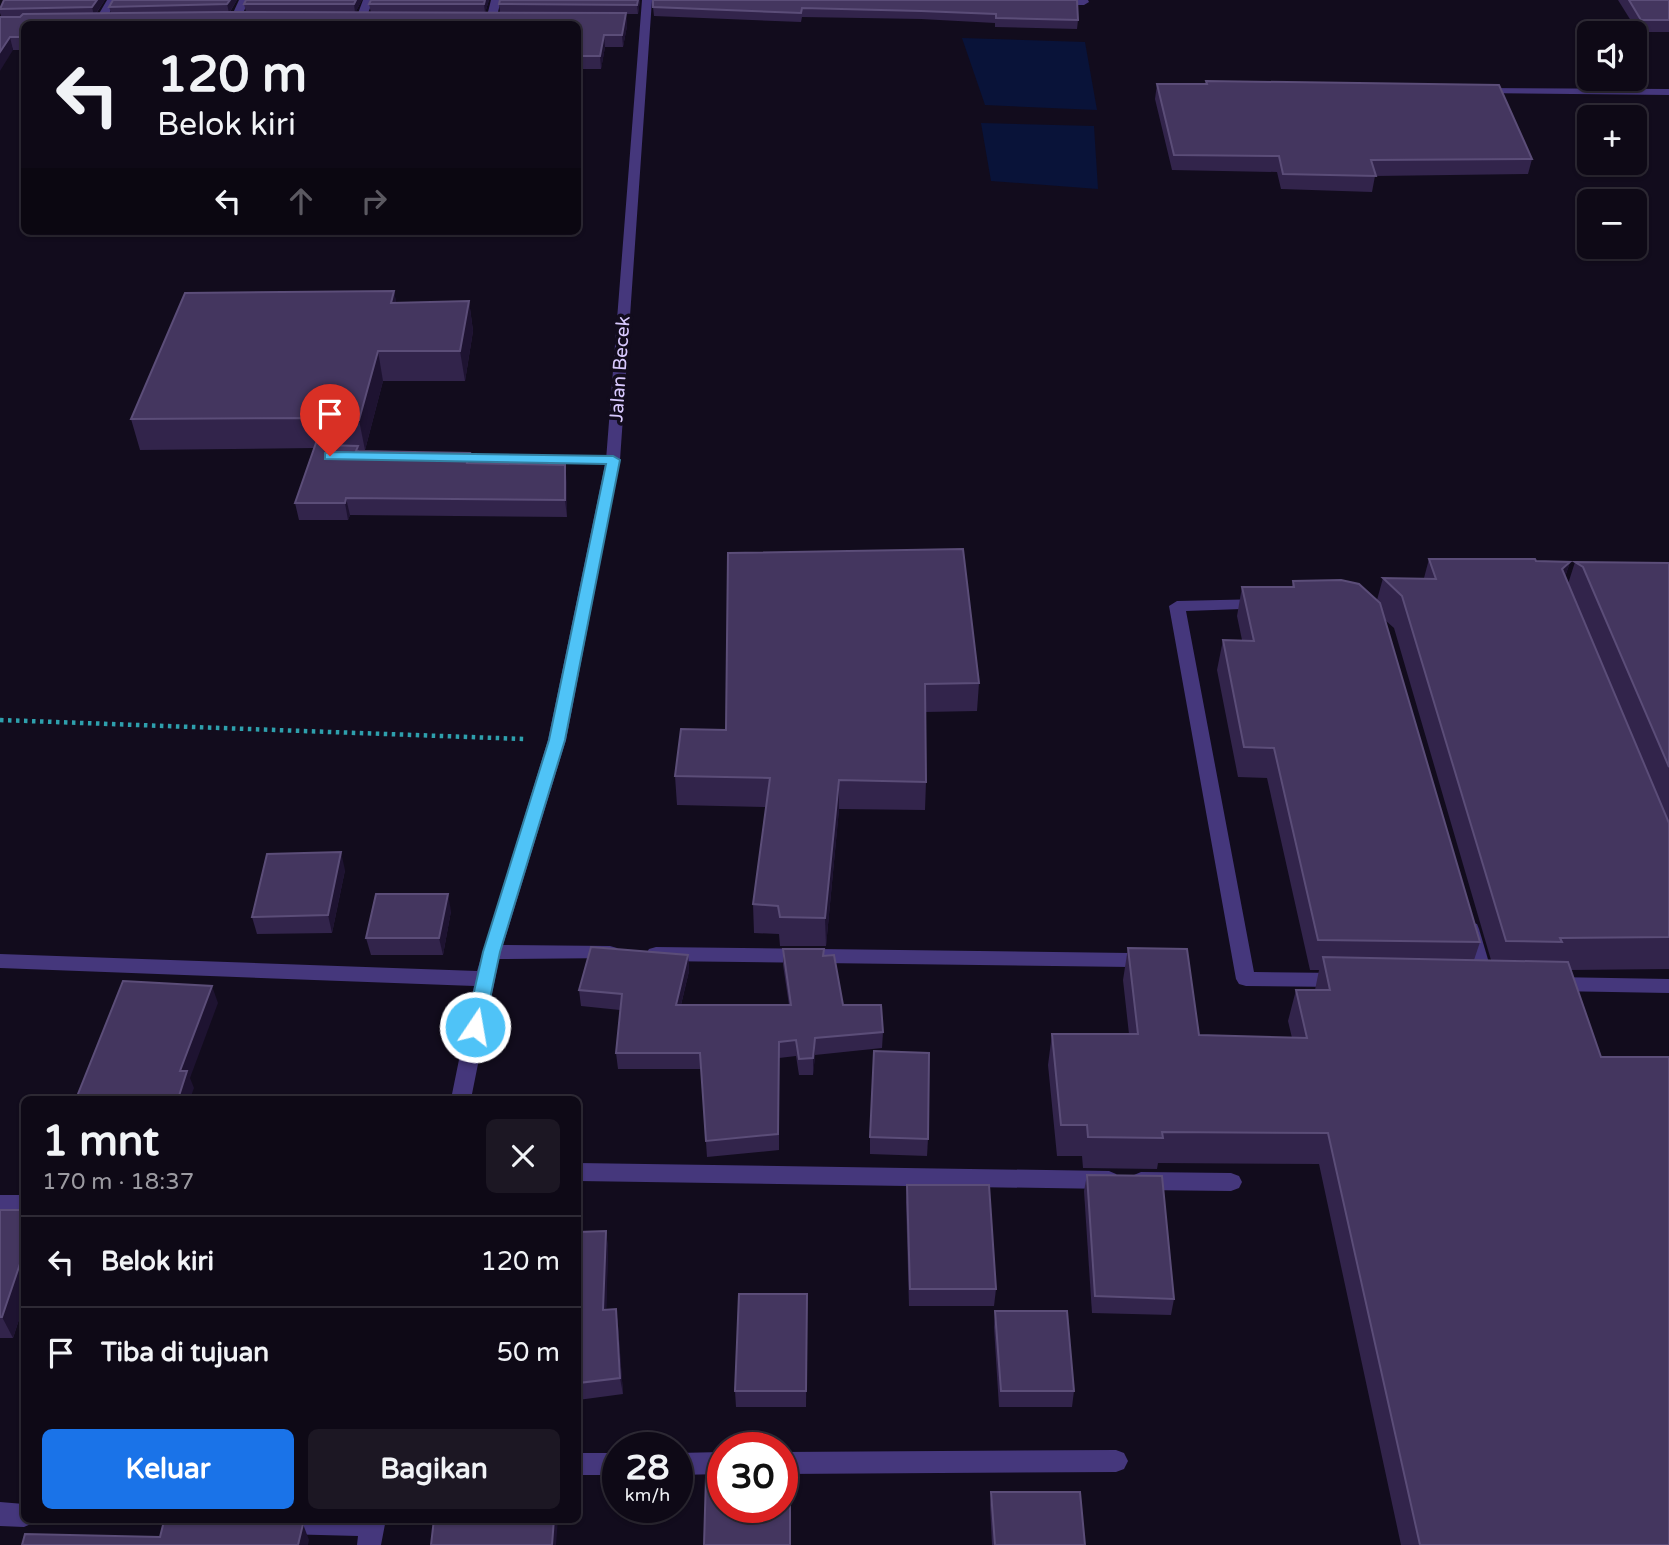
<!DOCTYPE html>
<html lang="id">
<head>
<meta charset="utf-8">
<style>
  body { margin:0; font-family:"Varela Round",sans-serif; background:#1c1723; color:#f1f3f6; height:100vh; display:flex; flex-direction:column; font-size:26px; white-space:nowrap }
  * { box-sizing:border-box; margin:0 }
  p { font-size:23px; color:#9b9aa1 }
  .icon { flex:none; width:38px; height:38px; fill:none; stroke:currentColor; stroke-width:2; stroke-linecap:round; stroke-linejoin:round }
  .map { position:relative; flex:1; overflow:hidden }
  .sheet { position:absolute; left:21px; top:1096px; width:560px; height:427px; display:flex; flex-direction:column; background:#0e0916; border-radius:10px; box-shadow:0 2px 5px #0004,0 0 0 2px #2e2a35 }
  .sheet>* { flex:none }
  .banner { position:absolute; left:21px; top:21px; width:560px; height:214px; border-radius:10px; box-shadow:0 2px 5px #0004,0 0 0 2px #2e2a35; background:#0e0916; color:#f1f3f6; overflow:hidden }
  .buttons { position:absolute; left:1577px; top:21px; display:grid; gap:14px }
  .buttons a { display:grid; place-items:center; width:70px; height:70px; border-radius:10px; background:#0e0916; box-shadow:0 2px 5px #0004,0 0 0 2px #2e2a35; font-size:35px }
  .speed { position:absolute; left:602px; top:1432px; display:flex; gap:14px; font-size:35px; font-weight:700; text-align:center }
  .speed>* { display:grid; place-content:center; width:91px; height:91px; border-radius:50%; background:#0e0916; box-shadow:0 2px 5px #0004,0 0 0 2px #2e2a35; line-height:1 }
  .speed small { font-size:18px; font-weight:400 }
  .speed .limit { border:10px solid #d22; background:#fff; color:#111 }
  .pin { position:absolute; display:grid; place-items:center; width:60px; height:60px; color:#fff; margin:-72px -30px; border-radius:50% 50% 50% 0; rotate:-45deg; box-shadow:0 0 7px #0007 }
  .pin .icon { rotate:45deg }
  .me { position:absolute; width:77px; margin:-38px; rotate:12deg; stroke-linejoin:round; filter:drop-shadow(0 0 5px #0008) }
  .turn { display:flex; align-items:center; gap:24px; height:147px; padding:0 21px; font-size:32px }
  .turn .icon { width:91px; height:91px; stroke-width:2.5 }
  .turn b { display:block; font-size:49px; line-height:60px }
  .lanes { display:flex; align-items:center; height:66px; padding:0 21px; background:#0003; justify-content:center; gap:35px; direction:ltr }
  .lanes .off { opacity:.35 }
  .round { display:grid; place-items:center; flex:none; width:74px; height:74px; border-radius:10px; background:#1c1723 }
  .headline { display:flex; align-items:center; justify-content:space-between; height:119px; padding:0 21px }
  h1 { font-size:42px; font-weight:700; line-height:52px }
  .primary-button { display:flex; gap:14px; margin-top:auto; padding:14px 21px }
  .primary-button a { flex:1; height:80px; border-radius:10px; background:#1a73e8; color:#fff; font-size:28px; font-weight:700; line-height:80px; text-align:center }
  .primary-button a+a { background:#1c1723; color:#f1f3f6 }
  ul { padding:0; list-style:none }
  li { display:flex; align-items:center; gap:21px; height:91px; padding:0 21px; border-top:2px solid #2e2a35 }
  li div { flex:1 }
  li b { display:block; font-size:26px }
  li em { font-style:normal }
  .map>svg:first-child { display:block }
  .water { fill:#091339 }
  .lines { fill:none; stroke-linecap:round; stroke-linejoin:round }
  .path { stroke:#2ea0ad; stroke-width:4.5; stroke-dasharray:3.5 4.5; stroke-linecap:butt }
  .service { fill:#45377c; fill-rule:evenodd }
  .minor { fill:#45377c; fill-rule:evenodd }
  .wall { fill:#32244b; fill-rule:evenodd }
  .shaded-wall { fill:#1e1331 }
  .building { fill:#44365f; stroke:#5b4d78; stroke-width:2 }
  .route { fill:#4fc3f7; stroke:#337fa1; stroke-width:2 }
  .labels { text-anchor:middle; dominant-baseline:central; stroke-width:7; stroke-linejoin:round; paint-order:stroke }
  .street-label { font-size:19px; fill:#d8c9fe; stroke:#120c1d }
</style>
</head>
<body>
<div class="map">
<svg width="1669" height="1545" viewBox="0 0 1669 1545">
  <rect width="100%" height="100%" fill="#120c1d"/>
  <g class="water">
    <polygon points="962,38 1085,42 1097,110 985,105"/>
    <polygon points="981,123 1094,126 1098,189 991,181"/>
  </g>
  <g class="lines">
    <polyline class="path" points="0,720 524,739"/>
    <g class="service">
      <polygon points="1480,88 1669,89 1669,95 1476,93 1476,89"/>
      <polygon points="449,454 613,456 620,460 613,464 444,461 442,458"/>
    </g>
    <g class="minor">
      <polygon points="107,0 117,0 103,24 93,24"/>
      <polygon points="239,0 249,0 238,24 228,24"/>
      <polygon points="363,0 373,0 364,24 354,24"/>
      <polygon points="491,0 501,0 495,24 485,24"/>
      <polygon points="642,0 652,0 620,460 566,740 503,945 610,946 617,948 620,953 617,958 499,959 471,1099 451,1099 474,986 0,968 0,954 477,971 548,740 606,460"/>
      <polygon points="1049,0 1088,0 1089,2 1084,5 1053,5 1049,4"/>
      <polygon points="1263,599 1269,600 1271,604 1269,608 1186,611 1254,972 1340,973 1347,975 1350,980 1347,985 1340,987 1246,986 1239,984 1236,979 1169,606 1177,601"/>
      <polygon points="1470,922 1477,924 1479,929 1495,983 1492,988 1485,990 1478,988 1475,983 1461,929 1463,924"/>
      <polygon points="656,947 1130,953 1137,955 1140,960 1137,965 1130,967 656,961 649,959 646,954 649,949"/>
      <polygon points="1554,977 1669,979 1669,993 1554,991 1547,989 1544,984 1547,979"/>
      <polygon points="578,1163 1109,1171 1116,1174 1120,1180 1116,1186 1109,1189 578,1181"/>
      <polygon points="1141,1172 1231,1173 1239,1176 1242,1182 1239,1188 1231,1191 1141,1190 1134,1187 1130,1181 1134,1175"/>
      <rect x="0" y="1195" width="24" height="18"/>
      <polygon points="1116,1450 1124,1453 1128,1461 1124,1469 1116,1472 782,1474 782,1452"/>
      <polygon points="723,1452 723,1474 677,1475 677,1453"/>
      <rect x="578" y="1453" width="40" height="22"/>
      <polygon points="0,1502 24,1504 24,1519 34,1519 33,1523 24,1527 0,1526"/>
      <polygon points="164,1519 386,1519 381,1545 357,1545 358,1536 176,1531 167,1527"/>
    </g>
  </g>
  <g class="wall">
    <polygon points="105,0 96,14 111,13 109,7 113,0 237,0 230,12 246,12 244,4 246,0 362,0 355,13 371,13 369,4 489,0 485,13 500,13 499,4 640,0 638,14 626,14 627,26 623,47 605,47 601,69 578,69 578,24 24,24 24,50 13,50 0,13 0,7"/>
    <polygon points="1077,0 1078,20 1077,29 995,27 995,23 921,19 802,17 801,22 654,16 653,7"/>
    <polygon points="1618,0 1669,0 1669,32 1638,32"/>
    <polygon points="1206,81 1532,159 1528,174 1375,176 1372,192 1281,189 1277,172 1172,170 1155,99 1157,84 1206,84"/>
    <polygon points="394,291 396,303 469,301 473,331 465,381 383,381 365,450 359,450 359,451 471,463 567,482 567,517 350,515 348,520 299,520 295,503 314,448 140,450 131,419"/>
    <polygon points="728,553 979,683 977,711 925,712 926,782 925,810 839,809 826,946 780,946 779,934 754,933 753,904 766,807 677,805 675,776 726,730"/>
    <path d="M1429,559L1570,562L1565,577L1568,584L1575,562L1669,563V969L1571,970L1669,1545H1401L1319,1164L1158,1163L1157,1169L1083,1168L1082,1156H1057L1048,1065L1052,1034H1129L1123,980L1128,948L1199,1035L1292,1038L1288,1021L1296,990H1315L1319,970H1310L1267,778L1238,777L1217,670L1223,640H1242L1237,616L1242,587H1292L1293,581L1377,600L1383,578H1424ZM1385,620L1394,628L1491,960H1474L1480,942Z"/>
    <polygon points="345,870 332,933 257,934 252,917"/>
    <polygon points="451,911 443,955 371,955 366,938"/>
    <polygon points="783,949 824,956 843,1005 883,1032 882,1048 815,1055 813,1075 799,1075 796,1056 779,1058 779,1150 707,1157 701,1069 618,1069 616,1053 620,1010 581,1006 579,990 688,955 689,971 681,1005 789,1005 783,965"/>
    <polygon points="870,1137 928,1139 927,1156 870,1154"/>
    <polygon points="1087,1175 1174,1299 1171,1315 1092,1313 1084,1191"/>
    <polygon points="907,1185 996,1289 994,1306 909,1306 906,1202"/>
    <polygon points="0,1210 24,1210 24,1304 13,1338 0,1338"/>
    <polygon points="606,1231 608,1248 606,1310 616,1309 618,1325 623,1394 578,1400 578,1232"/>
    <polygon points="807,1311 806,1407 736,1407 735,1391"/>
    <polygon points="995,1311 1074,1391 1072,1407 999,1407 994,1327"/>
    <polygon points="991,1492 1085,1545 992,1545 990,1505"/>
  </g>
  <g class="shaded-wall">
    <polygon points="97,0 105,0 94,16 92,7"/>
    <polygon points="230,0 237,0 229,13 227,4"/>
    <polygon points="356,0 362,0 355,13 354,4"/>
    <polygon points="485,0 489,0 485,13 484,4"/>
    <polygon points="638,0 640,0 638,14 637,5"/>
    <polygon points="626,13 627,26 623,47 622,35"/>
    <polygon points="604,35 605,47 601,69 600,56"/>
    <polygon points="10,37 13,50 0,71 0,52"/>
    <polygon points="394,291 400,321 391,303"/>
    <polygon points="469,301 473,331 465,381 460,351"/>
    <polygon points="378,351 383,381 365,450 359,420"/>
    <polygon points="324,419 330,449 322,454 315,424"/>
    <polygon points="565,465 567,482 567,517 565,500"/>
    <polygon points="346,498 350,515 348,520 345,503"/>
    <polygon points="1570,562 1559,594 1562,569"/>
    <polygon points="839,780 839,809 826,946 825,918"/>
    <polygon points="341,852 345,870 332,933 328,915"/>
    <polygon points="448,894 451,911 443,955 439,938"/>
    <polygon points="688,955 689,971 677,1021 676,1005"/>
    <polygon points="212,986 218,1003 190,1078 194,1088 190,1099 178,1099 180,1071"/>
    <polygon points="815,1038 815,1055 813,1075 813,1058"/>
    <polygon points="606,1231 608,1248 606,1327 603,1310"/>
    <polygon points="24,1252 24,1304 13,1338 2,1317"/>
    <polygon points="616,1309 618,1325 623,1394 620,1378"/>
    <polygon points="554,1519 558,1519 556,1545 552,1545"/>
    <polygon points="303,1524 309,1540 308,1545 298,1545"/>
  </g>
  <g class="building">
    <polygon points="4,0 97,0 92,7 0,9"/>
    <polygon points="113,0 230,0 227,4 109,7"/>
    <polygon points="246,0 356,0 354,4 244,4"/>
    <polygon points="371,0 485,0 484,4 369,4"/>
    <polygon points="500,0 638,0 637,5 499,4"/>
    <polygon points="653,0 1077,0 1078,20 996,18 996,14 921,11 802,8 801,13 653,7"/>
    <polygon points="1629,0 1669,0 1669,20 1641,20"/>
    <polygon points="223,12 626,13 622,35 604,35 600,56 578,56 578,24 24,24 24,37 10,37 0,52 0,17 20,17 23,14"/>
    <polygon points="1206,81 1499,85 1532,159 1371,160 1376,176 1283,174 1279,156 1174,155 1157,84 1207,84"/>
    <polygon points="394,291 391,303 469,301 460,351 378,351 359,420 324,419 315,424 317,418 131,419 185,293"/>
    <polygon points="317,440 321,445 358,446 356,451 470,453 467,463 565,465 565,500 346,498 345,503 295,503"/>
    <polygon points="963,549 979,683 925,684 926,782 839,780 825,918 780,917 778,906 753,904 770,778 675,776 681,729 726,730 728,553"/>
    <polygon points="1429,559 1535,559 1536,561 1570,562 1562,569 1669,823 1669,937 1560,938 1562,942 1506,941 1402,596 1383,578 1436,579"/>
    <polygon points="1575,562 1669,563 1669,767 1583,567"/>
    <polygon points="1341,580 1359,584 1380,603 1480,942 1318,940 1274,748 1244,747 1223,640 1254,641 1242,587 1294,587 1293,581"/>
    <polygon points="341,852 328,915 252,917 267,854"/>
    <polygon points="376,894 448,894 439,938 366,938"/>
    <polygon points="591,947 688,955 676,1005 791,1005 783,949 824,949 823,956 834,955 843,1005 881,1005 883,1032 815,1038 813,1058 799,1059 796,1040 779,1042 778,1134 706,1141 700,1053 616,1053 622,994 579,990"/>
    <polygon points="1128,948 1187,949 1199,1035 1307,1038 1296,990 1330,990 1323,957 1568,962 1601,1057 1669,1057 1669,1545 1420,1545 1328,1133 1162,1132 1163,1138 1088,1137 1087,1125 1061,1125 1052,1034 1138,1034"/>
    <polygon points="123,981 212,986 180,1071 187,1071 178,1099 76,1099"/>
    <polygon points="874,1051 929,1053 928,1139 870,1137"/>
    <polygon points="1087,1175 1162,1176 1174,1299 1095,1296"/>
    <polygon points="907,1185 989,1185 996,1289 910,1289"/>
    <polygon points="0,1210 24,1210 24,1252 2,1317 0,1317"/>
    <polygon points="606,1231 603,1310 616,1309 620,1378 578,1383 578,1232"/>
    <polygon points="739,1294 807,1294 806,1391 735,1391"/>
    <polygon points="995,1311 1067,1311 1074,1391 1001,1391"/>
    <polygon points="782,1476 790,1476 790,1545 704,1545 706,1477 723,1477 723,1507 782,1507"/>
    <polygon points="991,1492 1080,1492 1085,1545 995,1545"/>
    <polygon points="434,1519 554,1519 552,1545 431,1545"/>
    <polygon points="164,1521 303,1524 298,1545 22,1545 25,1534 160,1537"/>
  </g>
  <polygon class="route" points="330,452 613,456 620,460 565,740 500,952 484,1027 482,1032 469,1032 466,1027 483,952 549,740 606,464 325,459 325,453"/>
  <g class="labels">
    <g class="street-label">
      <text transform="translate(620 369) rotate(-86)">Jalan Becek</text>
    </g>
  </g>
</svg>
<div class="buttons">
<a><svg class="icon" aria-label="sound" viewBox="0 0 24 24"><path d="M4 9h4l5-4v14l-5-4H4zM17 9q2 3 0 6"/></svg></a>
<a>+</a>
<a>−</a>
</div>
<div class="speed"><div>28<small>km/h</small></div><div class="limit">30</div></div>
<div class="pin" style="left:330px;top:456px;background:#d93025"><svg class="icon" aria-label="arrive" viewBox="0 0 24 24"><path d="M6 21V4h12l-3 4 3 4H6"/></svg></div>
<svg class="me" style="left:475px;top:1027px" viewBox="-20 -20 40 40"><circle r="17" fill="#4fc3f7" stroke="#fff" stroke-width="3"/><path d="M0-11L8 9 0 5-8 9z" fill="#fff"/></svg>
<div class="banner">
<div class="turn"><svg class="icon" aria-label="left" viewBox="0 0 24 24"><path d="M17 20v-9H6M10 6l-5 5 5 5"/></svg><div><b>120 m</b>Belok kiri</div></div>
<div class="lanes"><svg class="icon" aria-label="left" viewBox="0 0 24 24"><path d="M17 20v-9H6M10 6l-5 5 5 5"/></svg><svg class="icon off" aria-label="ahead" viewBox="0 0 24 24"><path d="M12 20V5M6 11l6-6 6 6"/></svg><svg class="icon off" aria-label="right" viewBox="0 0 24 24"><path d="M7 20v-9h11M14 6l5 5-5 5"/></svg></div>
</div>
<section class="sheet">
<div class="headline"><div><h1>1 mnt</h1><p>170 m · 18:37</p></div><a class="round"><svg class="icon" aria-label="close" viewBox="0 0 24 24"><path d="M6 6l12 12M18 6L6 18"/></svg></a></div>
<ul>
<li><svg class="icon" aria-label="left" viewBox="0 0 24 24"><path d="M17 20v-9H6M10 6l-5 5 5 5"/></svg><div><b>Belok kiri</b></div><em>120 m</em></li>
<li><svg class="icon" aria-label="arrive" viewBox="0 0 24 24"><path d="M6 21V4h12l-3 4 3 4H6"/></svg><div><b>Tiba di tujuan</b></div><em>50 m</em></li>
</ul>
<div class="primary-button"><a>Keluar</a><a>Bagikan</a></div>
</section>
</div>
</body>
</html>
